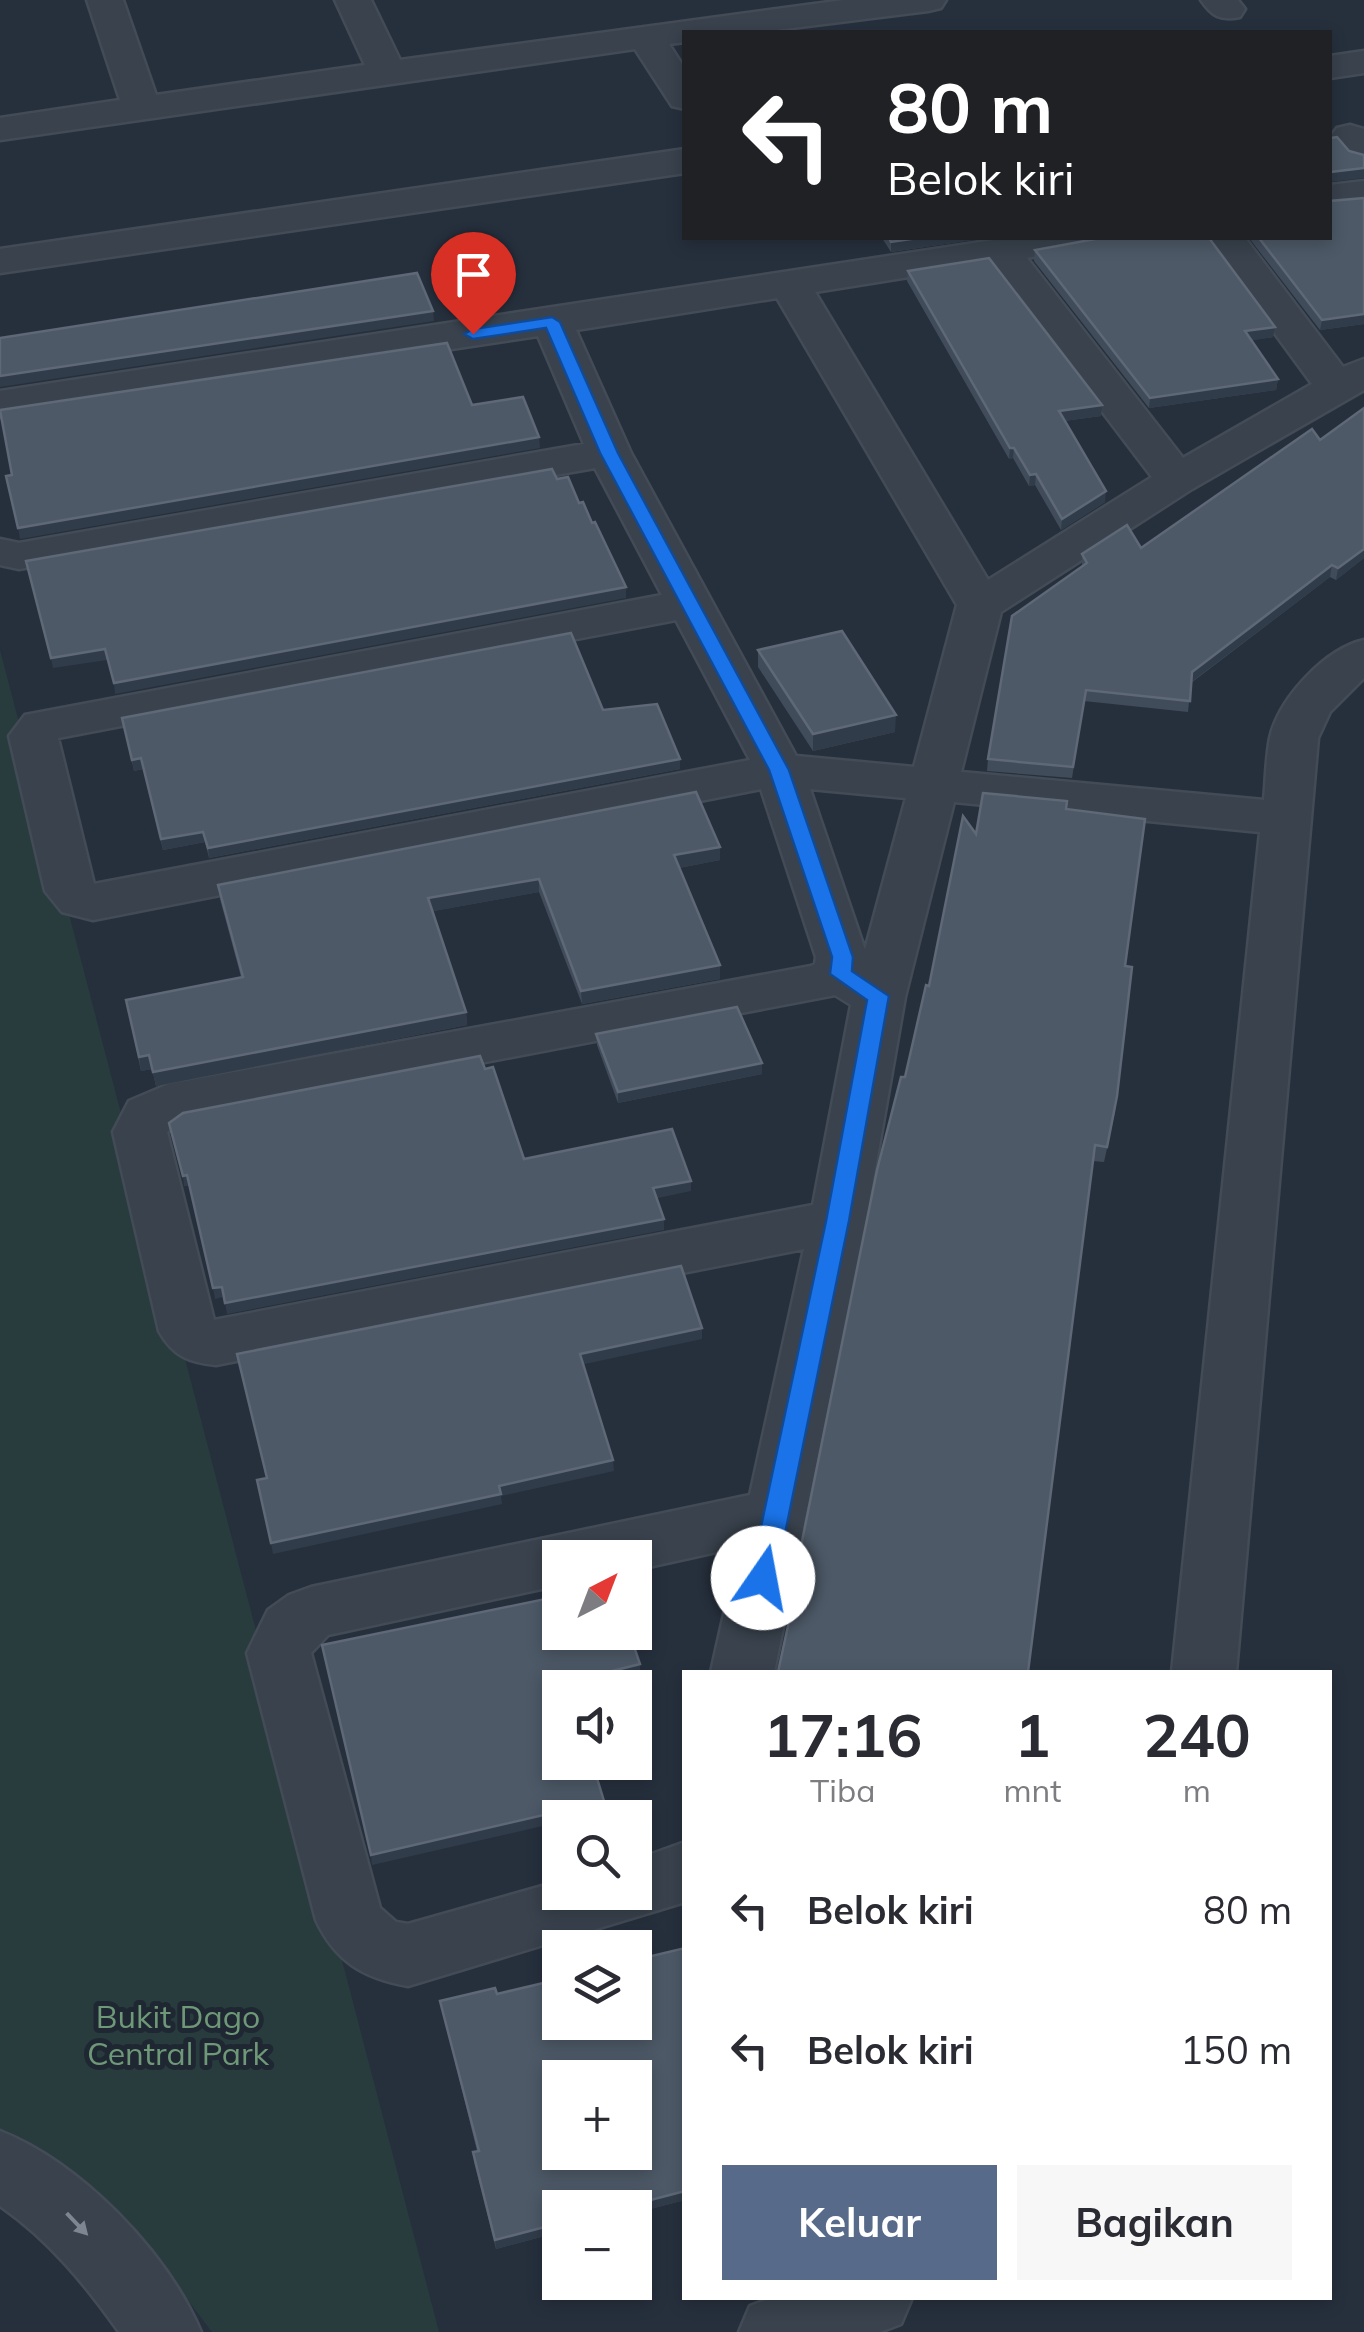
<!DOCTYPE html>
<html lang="id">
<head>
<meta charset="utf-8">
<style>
  body { margin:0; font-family:Mulish,sans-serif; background:#f7f7f7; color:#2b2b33; height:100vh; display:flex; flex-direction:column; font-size:38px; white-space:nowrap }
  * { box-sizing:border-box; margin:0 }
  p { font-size:32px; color:#7c7c81 }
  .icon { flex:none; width:55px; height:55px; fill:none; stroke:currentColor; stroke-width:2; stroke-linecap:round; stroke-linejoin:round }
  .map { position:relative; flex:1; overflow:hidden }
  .drawer { position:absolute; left:682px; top:1670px; width:650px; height:630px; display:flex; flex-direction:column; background:#fff; border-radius:0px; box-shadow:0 5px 15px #0003 }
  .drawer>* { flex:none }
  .banner { position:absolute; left:682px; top:30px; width:650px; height:210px; border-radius:0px; box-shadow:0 5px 15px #0003; background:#202124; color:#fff; overflow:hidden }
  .needle { width:65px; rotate:42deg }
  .controls { position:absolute; left:542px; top:1540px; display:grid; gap:20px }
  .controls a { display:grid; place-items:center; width:110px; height:110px; border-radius:0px; background:#fff; box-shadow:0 5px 15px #0003; font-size:50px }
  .pin { position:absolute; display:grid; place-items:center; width:85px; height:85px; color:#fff; margin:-102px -42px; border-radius:50% 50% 50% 0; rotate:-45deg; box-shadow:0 0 10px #0007 }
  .pin .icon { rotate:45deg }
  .me { position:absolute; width:110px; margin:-55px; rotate:12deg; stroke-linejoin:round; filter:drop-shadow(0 0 8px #0008) }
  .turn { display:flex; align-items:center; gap:35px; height:210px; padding:0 40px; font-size:45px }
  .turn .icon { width:130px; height:130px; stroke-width:2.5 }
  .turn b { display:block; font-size:70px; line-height:85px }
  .eta { display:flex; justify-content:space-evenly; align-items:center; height:170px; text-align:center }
  .eta b { font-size:60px; font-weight:700; line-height:70px }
  .action { display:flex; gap:20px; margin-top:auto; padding:20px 40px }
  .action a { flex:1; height:115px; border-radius:0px; background:#586a89; color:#fff; font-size:40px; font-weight:700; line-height:115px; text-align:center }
  .action a+a { background:#f7f7f7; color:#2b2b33 }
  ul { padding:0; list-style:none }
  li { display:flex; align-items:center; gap:30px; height:140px; padding:0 40px }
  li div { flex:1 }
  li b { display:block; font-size:38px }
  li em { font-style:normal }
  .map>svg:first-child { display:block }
  .green { fill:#283c3e }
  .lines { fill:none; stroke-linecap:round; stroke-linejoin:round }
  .street-casing { stroke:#424b56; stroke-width:5 }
  .street { fill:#39424d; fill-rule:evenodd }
  .wall { fill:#414c5b }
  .shaded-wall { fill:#313c4a }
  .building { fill:#4d5967; stroke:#5e6876; stroke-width:2.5; fill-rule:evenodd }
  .oneway { fill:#7d8691 }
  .route { fill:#1a73e8; stroke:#114b97; stroke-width:2.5 }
  .labels { text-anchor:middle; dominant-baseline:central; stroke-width:10; stroke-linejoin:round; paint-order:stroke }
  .near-park-label { font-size:32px; fill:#6e9877; stroke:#1e2732 }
</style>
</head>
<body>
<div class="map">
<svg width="1364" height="2332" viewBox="0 0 1364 2332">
  <rect width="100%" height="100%" fill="#26303d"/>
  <polygon class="green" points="0,650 439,2332 212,2332 144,2242 0,2136"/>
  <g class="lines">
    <defs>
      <g id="street">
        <polygon points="87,0 123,0 156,95 365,65 335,0 371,0 400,60 844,0 946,0 941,8 928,11 759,32 685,32 685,42 669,44 685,69 685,109 672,106 635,49 0,140 0,118 120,100"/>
        <path d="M1201,0H1238L1245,9L1240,17C1220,21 1212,16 1201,0Z"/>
        <polygon points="1364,51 1364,73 1330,78 1330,56"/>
        <polygon points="1350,125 1364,129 1364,162 1350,159 1331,136 1337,128"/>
        <polygon points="685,149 685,173 0,273 0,249"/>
        <polygon points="1364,181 1364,205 1330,209 1330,185"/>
        <path d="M1007,238H1099L1093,246L1027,258L1183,458L1312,384L1205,238H1245L1343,367L1364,359V390L1192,489L1001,612L961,772L1264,800C1266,780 1266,758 1270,738C1279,698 1325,649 1364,640V678L1330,712L1318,738L1236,1672H1172L1260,832L954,802L905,997L866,1221L774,1672H711L739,1547L635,1570V1558H560V1585L328,1635L311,1653L380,1908L396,1922L408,1924L560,1881V1892H635V1860L685,1842V1902L408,1986C363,1978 335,1961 316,1920L247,1653L268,1610L289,1595L311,1587L750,1495L804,1249L216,1365C188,1362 173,1356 159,1331L113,1132L129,1101L169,1084L811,966L815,964L816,957L761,789L93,920L62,912L45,891L9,736L25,715L662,595L595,468L19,569L0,565V539L19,543L584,444L538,336L0,417V391ZM990,264L1152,477L988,580L815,292ZM777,298L957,605L914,767L796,756L631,453L576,330ZM676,620L750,760L94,884L58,738ZM810,789L906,798L865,950ZM835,995L851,1005L813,1205L214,1320L167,1132L183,1120Z"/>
        <path d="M0,2131C81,2163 167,2252 201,2332H119C85,2284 49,2240 0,2206Z"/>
        <polygon points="771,2298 912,2298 901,2324 880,2332 739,2332 750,2306"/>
      </g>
    </defs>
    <use href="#street" class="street-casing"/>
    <use href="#street" class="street"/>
  </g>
  <g class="wall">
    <polygon points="1364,198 1364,324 1320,330 1249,238 1330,238"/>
    <polygon points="882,238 986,238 891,252"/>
    <polygon points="1035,250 1273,337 1251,340 1278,379 1276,390 1149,408 1034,261"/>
    <polygon points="908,271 1101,416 1064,421 1105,502 1061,530 1035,485 1029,486 1013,458 1009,459 907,281"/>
    <polygon points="1141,548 1364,558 1336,580 1330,577 1191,683 1188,712 1084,701 1072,778 987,771 988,759 1082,567 1082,554"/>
    <polygon points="758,650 895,732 813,751 758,667"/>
    <polygon points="603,710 680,769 209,858 205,842 163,850 143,769 134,771 122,718"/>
    <polygon points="1066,809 1125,966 1115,1112 1104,1162 1093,1161 799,1576 797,1576 798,1561 905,1077 929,986 976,834"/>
    <polygon points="720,847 720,860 679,868 720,965 720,979 582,1004 539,892 433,911 466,1012 467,1025 156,1086 152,1069 141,1071 126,1000 241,977 220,899 218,885"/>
    <polygon points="596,1034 762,1063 762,1074 618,1103 597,1045"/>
    <polygon points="497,1994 685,2200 635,2213 635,2208 560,2208 560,2232 496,2249 474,2162 473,2152 477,2151 440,2001"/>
  </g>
  <g class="shaded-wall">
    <polygon points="1364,168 1364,178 1330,182 1330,172"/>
    <polygon points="918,238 986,238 891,252 891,242"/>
    <polygon points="433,311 434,321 0,387 0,376"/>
    <polygon points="1364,314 1364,324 1320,330 1322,320"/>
    <polygon points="1275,327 1273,337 1243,342 1245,331"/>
    <polygon points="1278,379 1276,390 1149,408 1150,398"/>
    <polygon points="1102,405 1101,416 1057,422 1059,411"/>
    <polygon points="539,437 540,448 20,539 18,528"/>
    <polygon points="1010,448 1014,448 1013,458 1009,459"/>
    <polygon points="1036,474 1035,485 1029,486 1030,475"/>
    <polygon points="1106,491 1105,502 1061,530 1062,519"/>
    <polygon points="1364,549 1364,558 1336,580 1338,568"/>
    <polygon points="1332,565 1330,577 1190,683 1192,672"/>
    <polygon points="626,587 626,598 115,694 114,683"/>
    <polygon points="105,649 107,660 53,668 51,658"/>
    <polygon points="896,715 895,732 813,751 813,734"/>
    <polygon points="141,758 143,769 134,771 132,760"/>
    <polygon points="680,759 680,769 209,858 208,848"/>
    <polygon points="203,832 205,842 163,850 161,839"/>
    <polygon points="720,847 720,860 674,869 674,855"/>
    <polygon points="539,879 539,892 429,912 428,898"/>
    <polygon points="720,965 720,979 582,1004 581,991"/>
    <polygon points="466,1012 467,1025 156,1086 153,1072"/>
    <polygon points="149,1055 152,1069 141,1071 139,1057"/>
    <polygon points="762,1063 762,1074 618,1103 618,1092"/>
    <polygon points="187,1175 188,1186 184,1186 183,1176"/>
    <polygon points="691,1181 691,1191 653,1199 653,1188"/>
    <polygon points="664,1219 664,1230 227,1314 225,1303"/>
    <polygon points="222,1287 223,1297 215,1299 213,1288"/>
    <polygon points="702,1328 702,1339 580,1365 580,1354"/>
    <polygon points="613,1460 614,1471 501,1496 502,1504 273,1554 271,1543 499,1486"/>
    <polygon points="640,1664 640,1675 587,1688 568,1688 568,1682"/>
    <polygon points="604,1801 604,1811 578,1818 560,1818 560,1822 372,1865 371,1855"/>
    <polygon points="685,2191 685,2200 635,2213 635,2208 620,2208"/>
    <polygon points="560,2223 560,2232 496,2249 495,2240"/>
  </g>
  <g class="building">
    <polygon points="1337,137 1349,151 1364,155 1364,168 1330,172 1330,138"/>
    <polygon points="1364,198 1364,314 1322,320 1259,238 1330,238 1330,201"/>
    <polygon points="889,238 918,238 891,242"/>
    <polygon points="1096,238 1209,238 1275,327 1245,331 1278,379 1150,398 1035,250 1095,239"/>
    <polygon points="989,258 1102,405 1059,411 1106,491 1062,519 1036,474 1030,475 1014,448 1010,448 908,271"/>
    <polygon points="417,273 433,311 0,376 0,338"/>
    <polygon points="447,343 472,405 523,397 539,437 18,528 6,476 12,475 0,410"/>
    <polygon points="1364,408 1364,549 1338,568 1332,565 1192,672 1190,701 1086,690 1073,767 988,759 1012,616 1087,563 1082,554 1127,525 1141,548 1312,429 1320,440"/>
    <polygon points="552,469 557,479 568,477 579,503 583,502 592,523 595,522 626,587 114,683 105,649 51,658 26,561"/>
    <polygon points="842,631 896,715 813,734 758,650"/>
    <polygon points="571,633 603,710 657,704 680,759 208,848 203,832 161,839 141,758 132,760 122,718"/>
    <polygon points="696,792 720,847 674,855 720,965 581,991 539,879 428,898 466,1012 153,1072 149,1055 139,1057 126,1000 243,977 218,885"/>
    <polygon points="983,793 1067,801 1066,809 1145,819 1125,966 1132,967 1117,1096 1107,1147 1095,1145 1028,1672 778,1672 802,1561 798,1561 877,1170 901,1077 905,1077 926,985 929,986 963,816 976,834"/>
    <polygon points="737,1007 762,1063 618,1092 596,1034"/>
    <polygon points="480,1056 485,1069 493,1067 524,1159 672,1129 691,1181 653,1188 664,1219 225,1303 222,1287 213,1288 187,1175 183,1176 169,1123 183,1113"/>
    <polygon points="681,1266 702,1328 580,1354 613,1460 499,1486 501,1494 271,1543 257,1480 267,1478 237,1354"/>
    <polygon points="560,1596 560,1632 629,1632 640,1664 568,1682 569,1688 560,1688 560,1762 592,1762 604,1801 371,1855 322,1645"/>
    <path d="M685,1948V2191L620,2208H560V2223L495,2240L473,2152L479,2151L440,2001L495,1988L497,1994L560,1979V2022H635V1960ZM560,2078H635V2152H560Z"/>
  </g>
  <defs><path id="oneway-solid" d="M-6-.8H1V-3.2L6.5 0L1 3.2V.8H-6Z" transform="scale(2.5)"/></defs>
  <use class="oneway" href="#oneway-solid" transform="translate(77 2224) rotate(46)"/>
  <polygon class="route" points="552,317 560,322 618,453 789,770 853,957 852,971 889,996 849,1221 776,1578 772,1585 763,1588 754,1585 750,1578 826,1221 867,1000 830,974 832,957 769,770 600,453 546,328 473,339 464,334 473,329"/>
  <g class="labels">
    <g class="near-park-label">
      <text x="178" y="2016">Bukit Dago<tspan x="178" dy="37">Central Park</tspan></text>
    </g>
  </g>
</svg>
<div class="controls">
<a><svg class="needle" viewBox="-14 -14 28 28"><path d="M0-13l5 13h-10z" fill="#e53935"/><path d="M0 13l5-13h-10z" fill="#7c7c81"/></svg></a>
<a><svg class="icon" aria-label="sound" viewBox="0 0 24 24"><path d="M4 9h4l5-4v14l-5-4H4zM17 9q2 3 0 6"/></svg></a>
<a><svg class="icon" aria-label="search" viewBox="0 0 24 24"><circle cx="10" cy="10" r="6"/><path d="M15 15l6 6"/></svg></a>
<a><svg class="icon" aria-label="layers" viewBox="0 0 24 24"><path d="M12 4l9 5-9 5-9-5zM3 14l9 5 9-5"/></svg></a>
<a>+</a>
<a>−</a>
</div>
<div class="pin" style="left:473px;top:334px;background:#d93025"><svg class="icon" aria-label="arrive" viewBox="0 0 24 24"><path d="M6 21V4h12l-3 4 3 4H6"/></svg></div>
<svg class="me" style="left:763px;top:1578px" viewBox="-20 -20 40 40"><circle r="19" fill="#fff"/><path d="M0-13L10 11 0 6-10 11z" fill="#1a73e8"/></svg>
<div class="banner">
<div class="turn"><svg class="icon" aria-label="left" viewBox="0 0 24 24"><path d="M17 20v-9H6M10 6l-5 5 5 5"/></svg><div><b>80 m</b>Belok kiri</div></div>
</div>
<section class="drawer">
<div class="eta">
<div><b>17:16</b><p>Tiba</p></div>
<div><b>1</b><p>mnt</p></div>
<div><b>240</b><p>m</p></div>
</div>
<ul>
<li><svg class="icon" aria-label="left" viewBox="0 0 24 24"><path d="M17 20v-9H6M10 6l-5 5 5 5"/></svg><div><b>Belok kiri</b></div><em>80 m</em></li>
<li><svg class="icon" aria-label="left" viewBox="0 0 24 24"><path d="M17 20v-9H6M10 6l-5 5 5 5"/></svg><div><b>Belok kiri</b></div><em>150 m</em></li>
</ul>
<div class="action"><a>Keluar</a><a>Bagikan</a></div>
</section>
</div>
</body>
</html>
